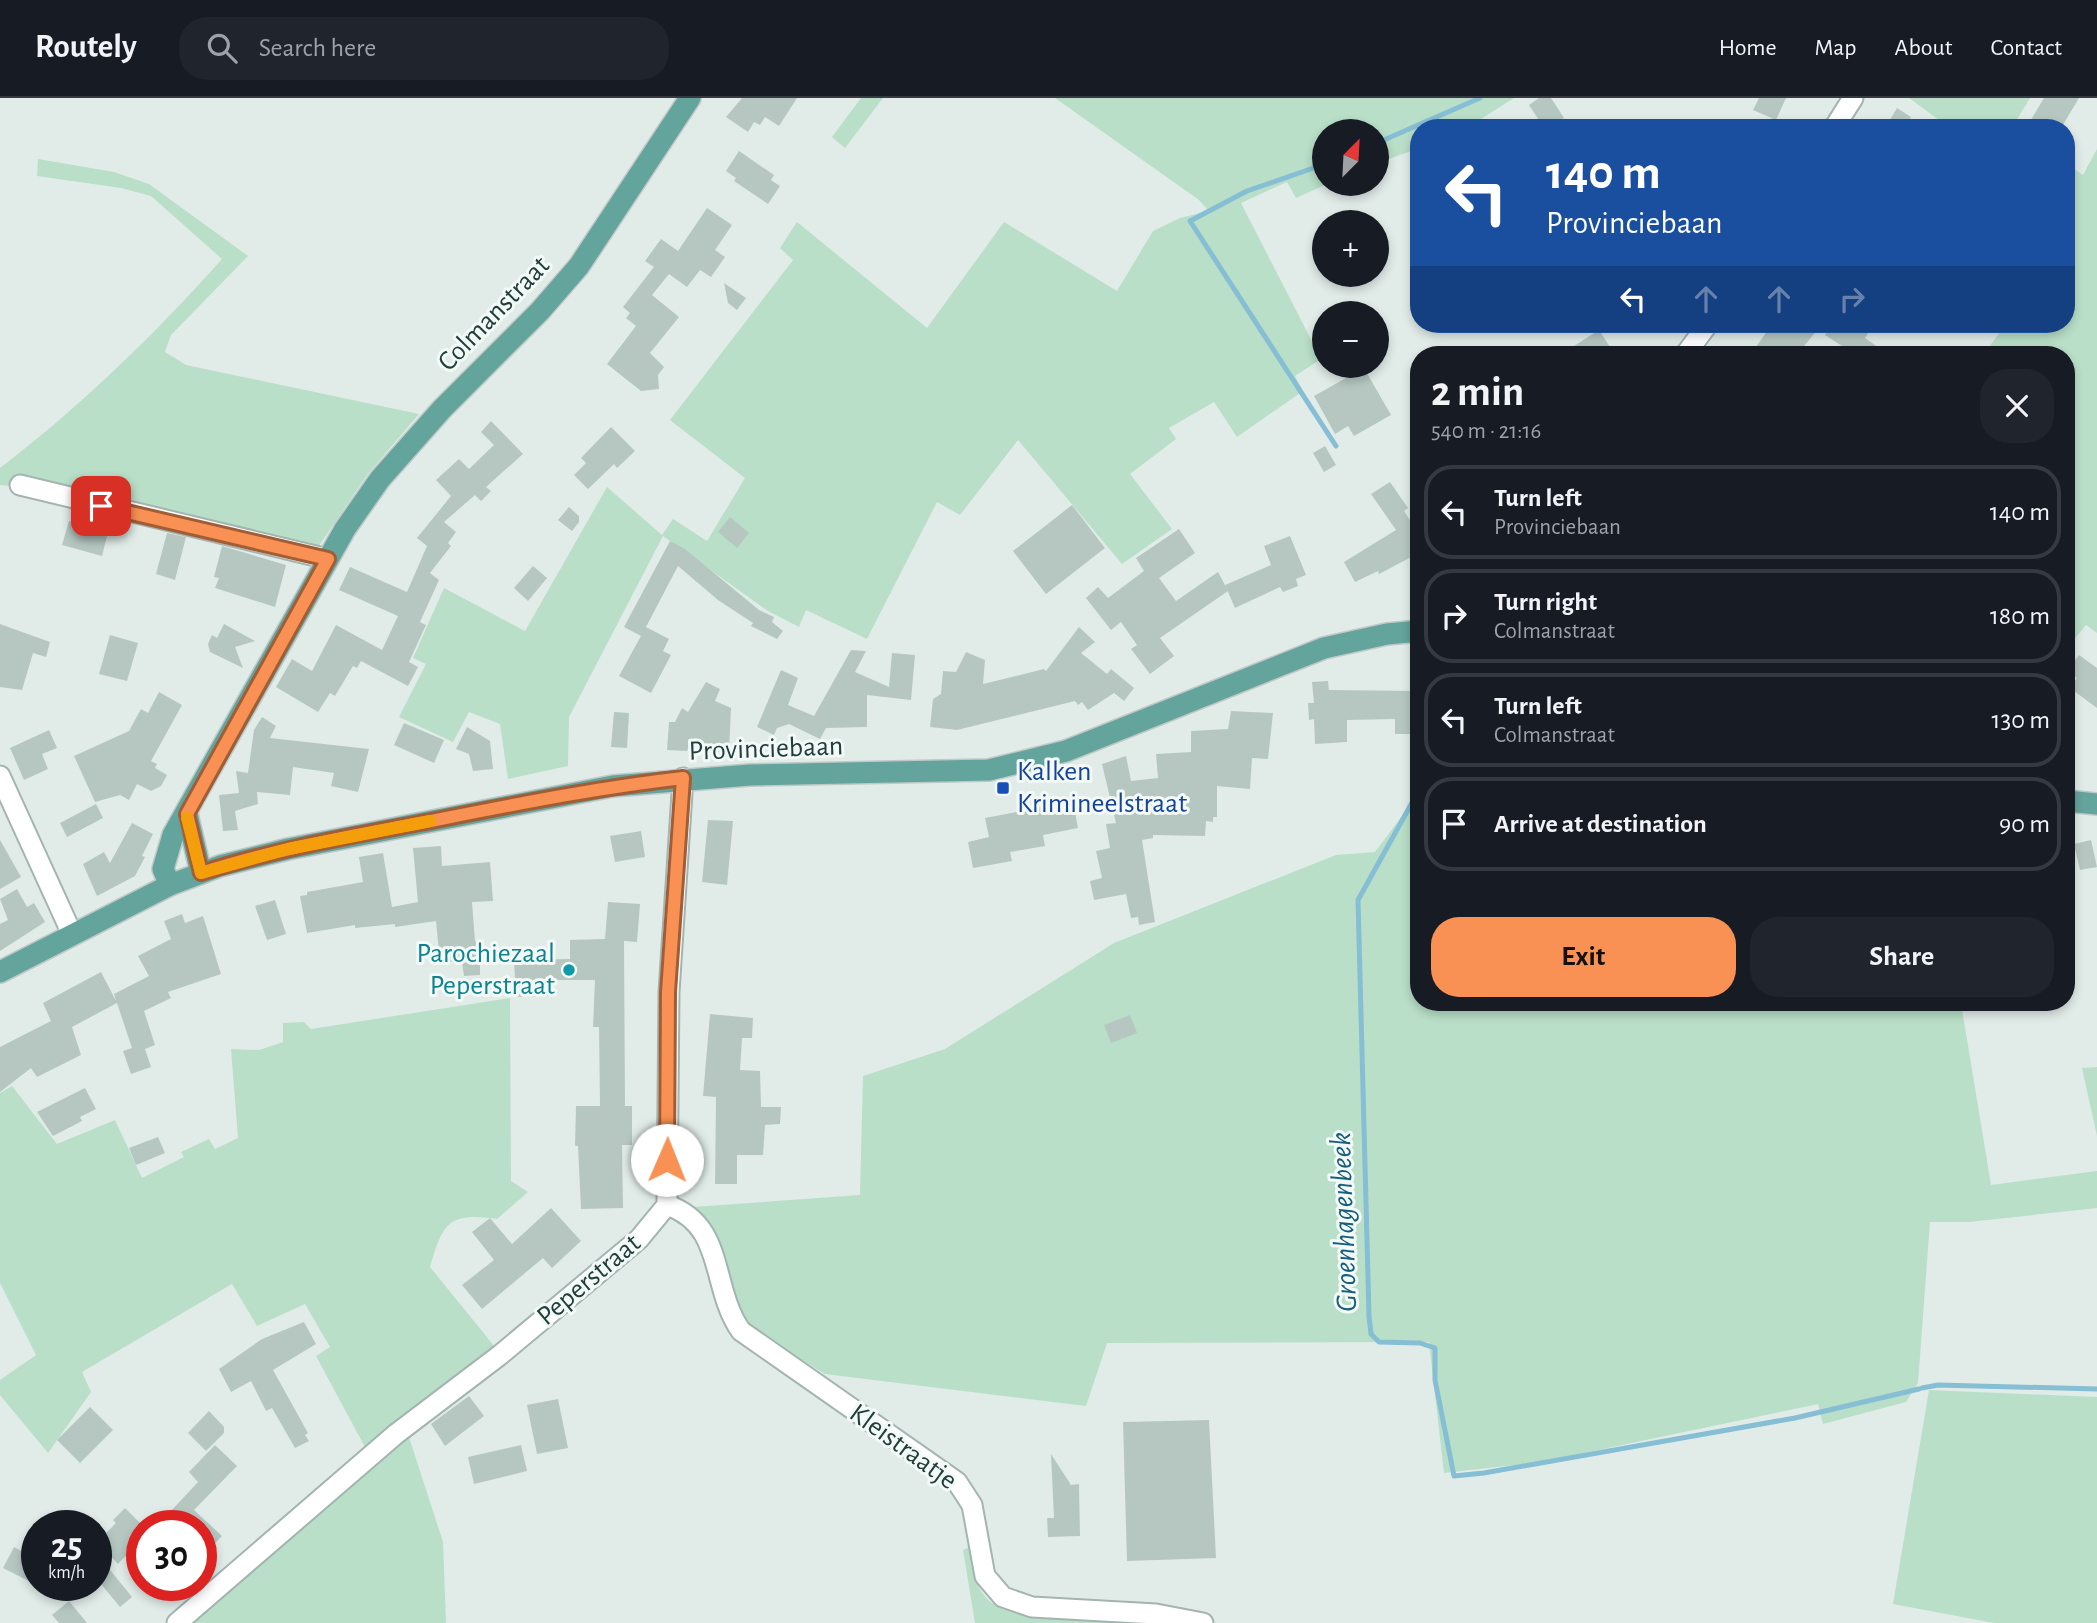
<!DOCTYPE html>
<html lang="en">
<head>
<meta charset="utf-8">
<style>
  body { margin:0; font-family:"Alegreya Sans",sans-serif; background:#20242c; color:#f1f3f6; height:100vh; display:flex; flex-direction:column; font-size:26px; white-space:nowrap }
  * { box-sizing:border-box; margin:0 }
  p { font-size:23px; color:#9ea1a6 }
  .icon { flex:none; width:38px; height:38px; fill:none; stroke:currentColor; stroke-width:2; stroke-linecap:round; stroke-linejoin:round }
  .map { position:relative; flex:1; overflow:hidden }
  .side { position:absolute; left:1410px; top:248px; width:665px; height:665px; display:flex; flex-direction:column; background:#171b24; border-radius:28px; box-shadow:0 4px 10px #0003 }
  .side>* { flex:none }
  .guide { position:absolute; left:1410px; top:21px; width:665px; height:214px; border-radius:28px; box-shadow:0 4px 10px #0003; background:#1a4fa0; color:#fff; overflow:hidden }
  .needle { width:46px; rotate:24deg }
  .tools { position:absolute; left:1312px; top:21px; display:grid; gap:14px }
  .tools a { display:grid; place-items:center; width:77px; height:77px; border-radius:50%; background:#171b24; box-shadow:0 4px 10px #0003; font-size:35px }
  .speed { position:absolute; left:21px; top:1412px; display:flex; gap:14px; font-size:35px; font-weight:700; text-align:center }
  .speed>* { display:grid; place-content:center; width:91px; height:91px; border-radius:50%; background:#171b24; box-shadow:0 4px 10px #0003; line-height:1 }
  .speed small { font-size:18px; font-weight:400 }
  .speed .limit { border:10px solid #d22; background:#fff; color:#111 }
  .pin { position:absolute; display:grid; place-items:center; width:60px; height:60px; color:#fff; margin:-30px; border-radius:14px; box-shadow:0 4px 10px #0006 }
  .me { position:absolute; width:77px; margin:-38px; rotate:1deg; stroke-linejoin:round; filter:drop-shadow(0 0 5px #0008) }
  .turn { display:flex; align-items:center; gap:24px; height:147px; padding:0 21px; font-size:32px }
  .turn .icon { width:91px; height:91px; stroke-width:2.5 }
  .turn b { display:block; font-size:49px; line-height:60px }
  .lanes { display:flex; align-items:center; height:66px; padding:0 21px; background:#0003; justify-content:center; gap:35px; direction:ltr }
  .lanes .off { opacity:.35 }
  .round { display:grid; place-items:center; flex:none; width:74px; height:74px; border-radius:28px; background:#20242c }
  .overview { display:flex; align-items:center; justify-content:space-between; height:119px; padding:0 21px }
  h1 { font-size:42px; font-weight:600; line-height:52px }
  .cta { display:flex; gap:14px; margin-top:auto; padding:14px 21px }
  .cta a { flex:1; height:80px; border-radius:28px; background:#f89153; color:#111; font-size:28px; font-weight:600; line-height:80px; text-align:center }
  .cta a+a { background:#20242c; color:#f1f3f6 }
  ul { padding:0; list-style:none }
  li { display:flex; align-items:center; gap:21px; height:94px; margin:0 14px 10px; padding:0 7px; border:4px solid #363941; border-radius:28px }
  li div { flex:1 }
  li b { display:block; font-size:26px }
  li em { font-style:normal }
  header { display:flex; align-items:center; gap:42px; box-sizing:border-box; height:98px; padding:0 35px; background:#171b24; border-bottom:2px solid #363941 }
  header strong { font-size:33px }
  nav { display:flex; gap:38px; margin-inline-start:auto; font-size:24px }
  .search { width:490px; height:63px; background:#20242c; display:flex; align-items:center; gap:18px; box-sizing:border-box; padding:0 24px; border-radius:28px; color:#9ea1a6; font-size:26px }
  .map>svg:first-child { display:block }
  .green { fill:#b9dfc8 }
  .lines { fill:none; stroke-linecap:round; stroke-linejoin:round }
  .stream { stroke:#86bed4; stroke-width:5 }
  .building { fill:#b6c7c2 }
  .minor-casing { stroke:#a3b4b1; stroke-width:23 }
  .major-casing { stroke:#c1c9c8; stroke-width:24 }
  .minor { stroke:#fff; stroke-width:19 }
  .major { stroke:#63a49c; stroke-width:21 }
  .route-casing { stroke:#a15e36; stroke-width:18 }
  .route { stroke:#f89153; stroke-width:12 }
  .slow { stroke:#f59e0b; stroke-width:12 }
  .transit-dot { fill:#1a4fb4; stroke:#f2f9f6; stroke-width:2.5 }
  .culture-dot { fill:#0f9aa8; stroke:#f2f9f6; stroke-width:2.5 }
  .labels { text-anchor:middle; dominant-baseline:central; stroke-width:6; stroke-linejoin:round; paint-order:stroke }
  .street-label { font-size:28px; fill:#203e3a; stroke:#f2f9f6 }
  .transit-label { font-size:28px; fill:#164399; stroke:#f2f9f6; text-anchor:start }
  .culture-label { font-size:28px; fill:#0d838f; stroke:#f2f9f6; text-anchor:end }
  .water-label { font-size:30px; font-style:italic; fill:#185e7d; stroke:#f2f9f6 }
</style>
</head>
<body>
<header>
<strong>Routely</strong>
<div class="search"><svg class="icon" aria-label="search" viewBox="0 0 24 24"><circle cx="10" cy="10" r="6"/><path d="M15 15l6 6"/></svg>Search here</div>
<nav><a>Home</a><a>Map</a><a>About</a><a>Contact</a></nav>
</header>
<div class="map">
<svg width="2097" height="1525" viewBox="0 0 2097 1525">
  <rect width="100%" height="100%" fill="#e1ece9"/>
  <g class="green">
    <polygon points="861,0 883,0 845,50 832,39"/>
    <polygon points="1055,0 1514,0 1481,21 1479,30 1419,30 1419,61 1414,52 1377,65 1377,33 1325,33 1327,86 1296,100 1287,84 1241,105 1321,261 1295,278 1303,293 1237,339 1214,304 1169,330 1176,341 1130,376 1172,431 1122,466 1018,342 960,417 937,404 867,541 806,512 799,529 768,513 663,438 569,619 568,668 508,681 500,626 469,614 453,644 399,619 426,566 413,560 444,490 525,533 607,389 662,437 673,421 707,443 745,380 670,322 793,162 780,150 797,124 927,230 1004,124 1117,193 1153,133 1180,120 1209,113 1199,102"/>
    <polygon points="1909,0 2030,0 2013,28 2015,30 1950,30"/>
    <polygon points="2097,51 2097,535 2086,527 2067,550 2067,257 1983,257 2006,226 2067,226 2067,66 2083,77"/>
    <path d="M38,61L114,74L149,86L248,158L171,237L165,254L186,267L419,316L367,377L312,458L17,376L12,388L0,387V370C81,308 154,237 222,161L151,98L121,90L37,78Z"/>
    <polygon points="1417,698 1419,905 1961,905 1991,1087 2097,1073 2097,1110 1969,1124 1930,1124 1918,1285 1906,1304 1823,1326 1818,1306 1541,1364 1444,1375 1429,1244 1107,1245 1086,1308 825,1276 754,1233 733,1207 703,1123 693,1109 860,1097 863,978 945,951 1114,845 1336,757 1375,754"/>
    <path d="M510,900L511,1083L528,1094L497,1121C448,1114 443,1125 430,1169L495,1249L366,1351L316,1258L330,1249L305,1206L257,1228L232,1186L82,1274L91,1294L48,1355L0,1297V1282L36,1257L0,1185V995L12,988L57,1046L115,1022L142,1080L184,1059L181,1054L209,1041L215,1051L238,1040L231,951L259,952L283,944V925L304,924L311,931Z"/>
    <polygon points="2097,969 2097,1038 2082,970"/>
    <polygon points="1929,1292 2097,1299 2097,1525 1994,1525 1893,1506"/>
    <polygon points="409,1339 443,1444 446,1525 191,1525"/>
    <path d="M970,1449C972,1470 975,1495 995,1507C1020,1521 1139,1523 1174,1525H975L963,1452Z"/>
  </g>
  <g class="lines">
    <g class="stream">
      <polyline points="1377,45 1480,0"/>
      <polyline points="1325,66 1247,93 1190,123 1336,348"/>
      <polyline points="1419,692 1358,802 1369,1218 1371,1236 1379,1244 1420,1245 1435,1250 1435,1282 1454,1378 1484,1375 1795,1320 1919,1291"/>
      <polyline points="1922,1290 1938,1287 2097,1291"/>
    </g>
  </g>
  <g class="building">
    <polygon points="742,0 797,0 779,28 765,19 760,27 754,24 748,34 726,19"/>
    <polygon points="1539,0 1551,0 1564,20 1544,30 1529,7"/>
    <polygon points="1759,0 1786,0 1776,22 1753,12"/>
    <polygon points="2044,0 2079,0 2061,30 2026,30"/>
    <polygon points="1897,10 1911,19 1904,30 1888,25"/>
    <polygon points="739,53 774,77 771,82 780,88 768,106 734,83 736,80 726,73"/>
    <polygon points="707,110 732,127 715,152 725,159 711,179 700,172 687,189 669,176 652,197 679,219 650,255 664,269 658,277 659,291 641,293 607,266 636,228 626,220 630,215 623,209 654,169 645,163 661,141 678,153"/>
    <polygon points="724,185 746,200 737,212 728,205"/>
    <polygon points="1772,226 1822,226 1797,257 1768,257 1756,249"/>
    <polygon points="1832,226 1851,234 1856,226 1874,226 1865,240 1889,257 1856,257 1825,237"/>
    <polygon points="1599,232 1615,257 1560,257"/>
    <polygon points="1364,270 1391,317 1354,338 1348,328 1335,336 1314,298"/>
    <polygon points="491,323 523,356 486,389 491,393 481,403 475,397 444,424 456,434 448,445 451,448 430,475 439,482 420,524 426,527 409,564 418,569 408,588 361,563 357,570 353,568 335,598 330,595 318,614 276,589 292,561 312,573 336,527 382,552 398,518 339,492 350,469 407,494 427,448 417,440 451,398 436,382 459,361 469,371 494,347 481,334"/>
    <polygon points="611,329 635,353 617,370 614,366 588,391 574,377 586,365 581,360"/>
    <polygon points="1325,348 1336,367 1324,374 1313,355"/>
    <polygon points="1390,384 1408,410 1404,413 1419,436 1419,455 1379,476 1378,473 1355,484 1344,464 1396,432 1371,396"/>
    <polygon points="1072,407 1105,450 1046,496 1013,453"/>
    <polygon points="569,409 579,418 579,424 572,433 558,422"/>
    <polygon points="98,418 111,422 102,458 62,447 69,423 87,428 88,422 96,424"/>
    <polygon points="730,419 749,435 737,450 718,434"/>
    <polygon points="1179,431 1195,455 1159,480 1176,503 1218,474 1228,493 1160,540 1174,558 1150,576 1131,551 1137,547 1121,524 1111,532 1086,500 1098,489 1108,500 1144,473 1136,460"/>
    <polygon points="167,435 186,439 175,482 156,476"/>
    <polygon points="1290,438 1306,477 1296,481 1298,488 1283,494 1280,489 1235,510 1225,487 1271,467 1264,448"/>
    <polygon points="670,443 685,451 759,512 774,519 772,524 783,533 777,541 751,528 753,525 718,502 678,468 646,529 669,541 663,553 671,557 651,595 619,578 641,538 624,529"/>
    <polygon points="222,448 286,467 275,509 215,490 219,480 214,479"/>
    <polygon points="533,468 547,480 528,503 514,490"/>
    <polygon points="0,526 50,544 46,559 33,555 22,592 0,589"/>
    <polygon points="224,526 255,543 235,549 243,570 210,554 208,546 212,537 217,540"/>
    <polygon points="1079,529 1095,544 1081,555 1107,576 1111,571 1134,590 1124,603 1114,595 1088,612 1082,604 1078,607 1075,603 957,632 930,629 933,601 941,596 943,573 956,574 966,554 985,562 983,586 1044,571 1046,573"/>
    <polygon points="110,537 138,545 127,583 99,576"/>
    <polygon points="851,552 866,553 855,574 889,589 892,555 915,557 911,602 867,597 867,629 826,630 820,641 789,626 777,630 774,637 757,629 781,572 798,580 788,607 814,618"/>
    <polygon points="2079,557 2097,570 2097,610 2070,590 2077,580 2068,572"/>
    <polygon points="1328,583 1329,592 1419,593 1419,636 1395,636 1395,621 1347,622 1347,644 1315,646 1314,621 1309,622 1308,605 1314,605 1312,584"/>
    <polygon points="706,584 720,591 715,603 731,610 729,655 710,654 691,645 687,653 667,652 669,624 675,624 682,610 688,614"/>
    <polygon points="159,594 182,607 151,663 157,666 155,670 167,677 161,688 151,693 137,686 129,702 120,697 95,704 74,658 129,633 141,611 148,615"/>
    <polygon points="1231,613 1273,615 1268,661 1252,660 1250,691 1217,688 1217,719 1213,719 1213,724 1206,723 1205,738 1153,737 1153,740 1142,742 1155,824 1139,827 1138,819 1131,820 1126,796 1094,802 1090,783 1102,780 1096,753 1110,750 1106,726 1116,725 1102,666 1126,658 1131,683 1158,680 1156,656 1191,654 1191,633 1228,631"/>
    <polygon points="614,614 629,615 627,650 611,649"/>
    <polygon points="262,619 276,628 270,640 369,651 358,694 331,688 334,675 293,669 290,697 257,694 258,706 235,713 238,732 223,733 219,697 239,695 236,673 248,675 254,632"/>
    <polygon points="404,625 444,642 434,665 394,647"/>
    <polygon points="467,629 490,643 493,671 473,673 469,656 456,651"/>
    <polygon points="49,632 57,650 42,656 48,671 24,682 10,650"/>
    <polygon points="1073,703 1078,730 1043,737 1045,748 1010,754 1012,763 973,770 968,744 989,739 985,720"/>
    <polygon points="96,706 103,720 67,739 60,725"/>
    <polygon points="708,722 733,723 727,787 702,784"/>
    <polygon points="132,725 153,736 142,758 145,759 135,778 97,798 83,766 104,754 110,765"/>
    <polygon points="641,733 645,759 615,764 610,738"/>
    <polygon points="0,742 21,779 0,791"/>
    <polygon points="2091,742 2097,769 2080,772 2074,746"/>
    <polygon points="441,748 442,768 490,764 493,803 472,804 475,843 480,842 480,877 464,878 462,864 440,864 436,823 395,829 395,826 355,830 355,827 307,835 300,798 307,797 307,794 363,784 359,759 383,755 392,809 418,804 413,750"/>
    <polygon points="17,791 27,809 34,805 45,824 0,853 0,826 8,822 0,801"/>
    <polygon points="275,802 286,836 267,842 255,808"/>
    <polygon points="608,804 640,806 637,844 624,843 625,1008 632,1008 632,1047 622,1047 623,1110 581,1111 578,1048 575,1048 576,1008 600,1008 599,929 593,929 595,882 550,882 550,898 516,899 514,862 570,861 570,842 605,841"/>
    <polygon points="182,816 185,825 203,818 221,876 168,894 171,900 144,913 155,947 145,951 151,969 131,976 123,953 132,950 117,905 72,929 81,957 37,979 31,970 0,994 0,949 51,923 43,905 101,874 116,903 114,896 149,878 138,858 171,841 164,823"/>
    <polygon points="710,916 753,920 752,940 742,940 740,972 760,973 761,1009 781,1009 780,1026 765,1027 763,1057 737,1057 737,1086 715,1086 716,999 703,998"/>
    <polygon points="1130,917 1137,935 1111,945 1104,927"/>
    <polygon points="85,990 96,1011 80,1019 82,1023 53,1038 37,1014"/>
    <polygon points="158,1039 165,1055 136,1067 129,1050"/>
    <polygon points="551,1110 581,1143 552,1170 543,1160 482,1211 462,1187 494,1162 472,1134 490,1120 512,1146"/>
    <polygon points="304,1224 316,1246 273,1272 308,1335 305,1337 309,1343 295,1350 272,1310 266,1313 251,1283 231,1294 219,1271 262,1241"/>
    <polygon points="469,1298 484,1318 445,1348 431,1326"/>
    <polygon points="558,1301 568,1350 537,1356 527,1307"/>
    <polygon points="90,1309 113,1332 80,1365 57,1342"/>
    <polygon points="209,1313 224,1329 224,1335 206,1353 188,1335"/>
    <polygon points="1209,1322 1216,1460 1127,1463 1123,1324"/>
    <polygon points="215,1347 237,1368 194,1412 222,1438 201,1460 201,1428 157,1428 198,1384 189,1374"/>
    <polygon points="521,1347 527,1373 474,1386 468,1359"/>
    <polygon points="1051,1356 1071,1387 1079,1386 1080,1438 1048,1439 1047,1420 1054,1420"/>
    <polygon points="125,1410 142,1427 142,1441 118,1466 100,1447 104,1444 101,1440 116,1425 113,1422"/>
    <polygon points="14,1449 37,1462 37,1474 31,1484 3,1470"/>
    <polygon points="106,1467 132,1499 120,1509 96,1480 96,1476"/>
    <polygon points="69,1503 87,1525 59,1525 52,1517"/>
  </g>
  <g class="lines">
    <defs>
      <g id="minor">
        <polyline points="1834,30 1853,0"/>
        <polyline points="1685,257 1708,226"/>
        <polyline points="20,387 328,461"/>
        <polyline points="0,678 72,836"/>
        <path d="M667,1107C726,1127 710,1189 741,1233L957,1384L972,1407L985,1478L1003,1499L1032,1509L1156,1516L1203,1525"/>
        <polyline points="177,1525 396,1336 500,1257 639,1141 667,1107 669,894 683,680"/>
      </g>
      <g id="major">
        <polyline points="2067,703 2097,706"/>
        <polyline points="187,716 201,775"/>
        <polyline points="170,787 163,771 173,737 345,431 380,381 442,311 540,213 579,168 690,0"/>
        <polyline points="0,874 170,787 220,768 288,751 613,688 750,677 989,672 1066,653 1324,550 1387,536 1419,533"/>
      </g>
    </defs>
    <use href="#minor" class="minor-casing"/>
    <use href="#major" class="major-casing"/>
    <use href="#minor" class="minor"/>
    <use href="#major" class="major"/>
  </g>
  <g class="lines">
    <defs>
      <path id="route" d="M101,408L328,461L187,716L201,775C272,752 346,739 420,725C507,708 594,690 683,680L668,894L667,1062"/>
    </defs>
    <use href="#route" class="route-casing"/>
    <use href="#route" class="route"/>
    <polyline class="slow" points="187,720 201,775 288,751 430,723"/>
  </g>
  <rect class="transit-dot" x="996" y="683" width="14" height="14" rx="3.5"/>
  <circle class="culture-dot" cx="569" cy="872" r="7"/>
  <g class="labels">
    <g class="street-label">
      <text transform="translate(494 216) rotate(-46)">Colmanstraat</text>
      <text transform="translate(766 651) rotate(-2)">Provinciebaan</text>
      <text transform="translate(589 1182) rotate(-40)">Peperstraat</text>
      <text transform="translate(903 1349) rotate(36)">Kleistraatje</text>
    </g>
    <g class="transit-label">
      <text x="1017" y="674">Kalken<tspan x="1017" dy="32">Krimineelstraat</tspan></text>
    </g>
    <g class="culture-label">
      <text x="555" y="856">Parochiezaal<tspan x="555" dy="32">Peperstraat</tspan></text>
    </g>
    <g class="water-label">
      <text transform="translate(1344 1124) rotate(-92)">Groenhagenbeek</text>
    </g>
  </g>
</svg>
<div class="tools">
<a><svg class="needle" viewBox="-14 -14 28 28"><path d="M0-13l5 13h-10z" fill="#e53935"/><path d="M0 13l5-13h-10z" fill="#9ea1a6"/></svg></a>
<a>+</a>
<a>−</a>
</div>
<div class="speed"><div>25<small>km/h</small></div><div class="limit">30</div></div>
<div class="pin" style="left:101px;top:408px;background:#d93025"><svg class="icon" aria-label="arrive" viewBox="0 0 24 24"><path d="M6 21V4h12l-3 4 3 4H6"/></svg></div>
<svg class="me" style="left:667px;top:1062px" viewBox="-20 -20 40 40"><circle r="19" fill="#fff"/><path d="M0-13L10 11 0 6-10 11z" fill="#f89153"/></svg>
<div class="guide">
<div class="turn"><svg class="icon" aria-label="left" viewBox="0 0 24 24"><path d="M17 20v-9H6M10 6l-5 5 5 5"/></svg><div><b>140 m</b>Provinciebaan</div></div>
<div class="lanes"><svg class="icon" aria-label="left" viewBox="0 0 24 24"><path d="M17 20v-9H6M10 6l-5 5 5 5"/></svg><svg class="icon off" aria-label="ahead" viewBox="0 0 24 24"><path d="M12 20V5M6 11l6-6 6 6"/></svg><svg class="icon off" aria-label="ahead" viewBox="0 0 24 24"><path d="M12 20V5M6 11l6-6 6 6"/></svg><svg class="icon off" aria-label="right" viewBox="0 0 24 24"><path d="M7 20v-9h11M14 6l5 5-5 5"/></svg></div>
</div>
<section class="side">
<div class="overview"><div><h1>2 min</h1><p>540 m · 21:16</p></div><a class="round"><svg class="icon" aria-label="close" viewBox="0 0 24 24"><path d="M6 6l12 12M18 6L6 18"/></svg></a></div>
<ul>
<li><svg class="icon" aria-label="left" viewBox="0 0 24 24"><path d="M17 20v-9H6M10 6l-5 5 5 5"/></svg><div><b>Turn left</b><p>Provinciebaan</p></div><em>140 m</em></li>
<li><svg class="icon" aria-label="right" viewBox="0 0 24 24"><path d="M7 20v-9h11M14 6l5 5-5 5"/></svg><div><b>Turn right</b><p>Colmanstraat</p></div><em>180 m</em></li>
<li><svg class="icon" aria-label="left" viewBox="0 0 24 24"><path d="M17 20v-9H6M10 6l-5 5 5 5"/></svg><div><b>Turn left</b><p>Colmanstraat</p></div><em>130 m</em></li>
<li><svg class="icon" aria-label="arrive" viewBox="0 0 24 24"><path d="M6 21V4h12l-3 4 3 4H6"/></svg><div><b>Arrive at destination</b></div><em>90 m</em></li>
</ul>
<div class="cta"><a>Exit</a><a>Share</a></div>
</section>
</div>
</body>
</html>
